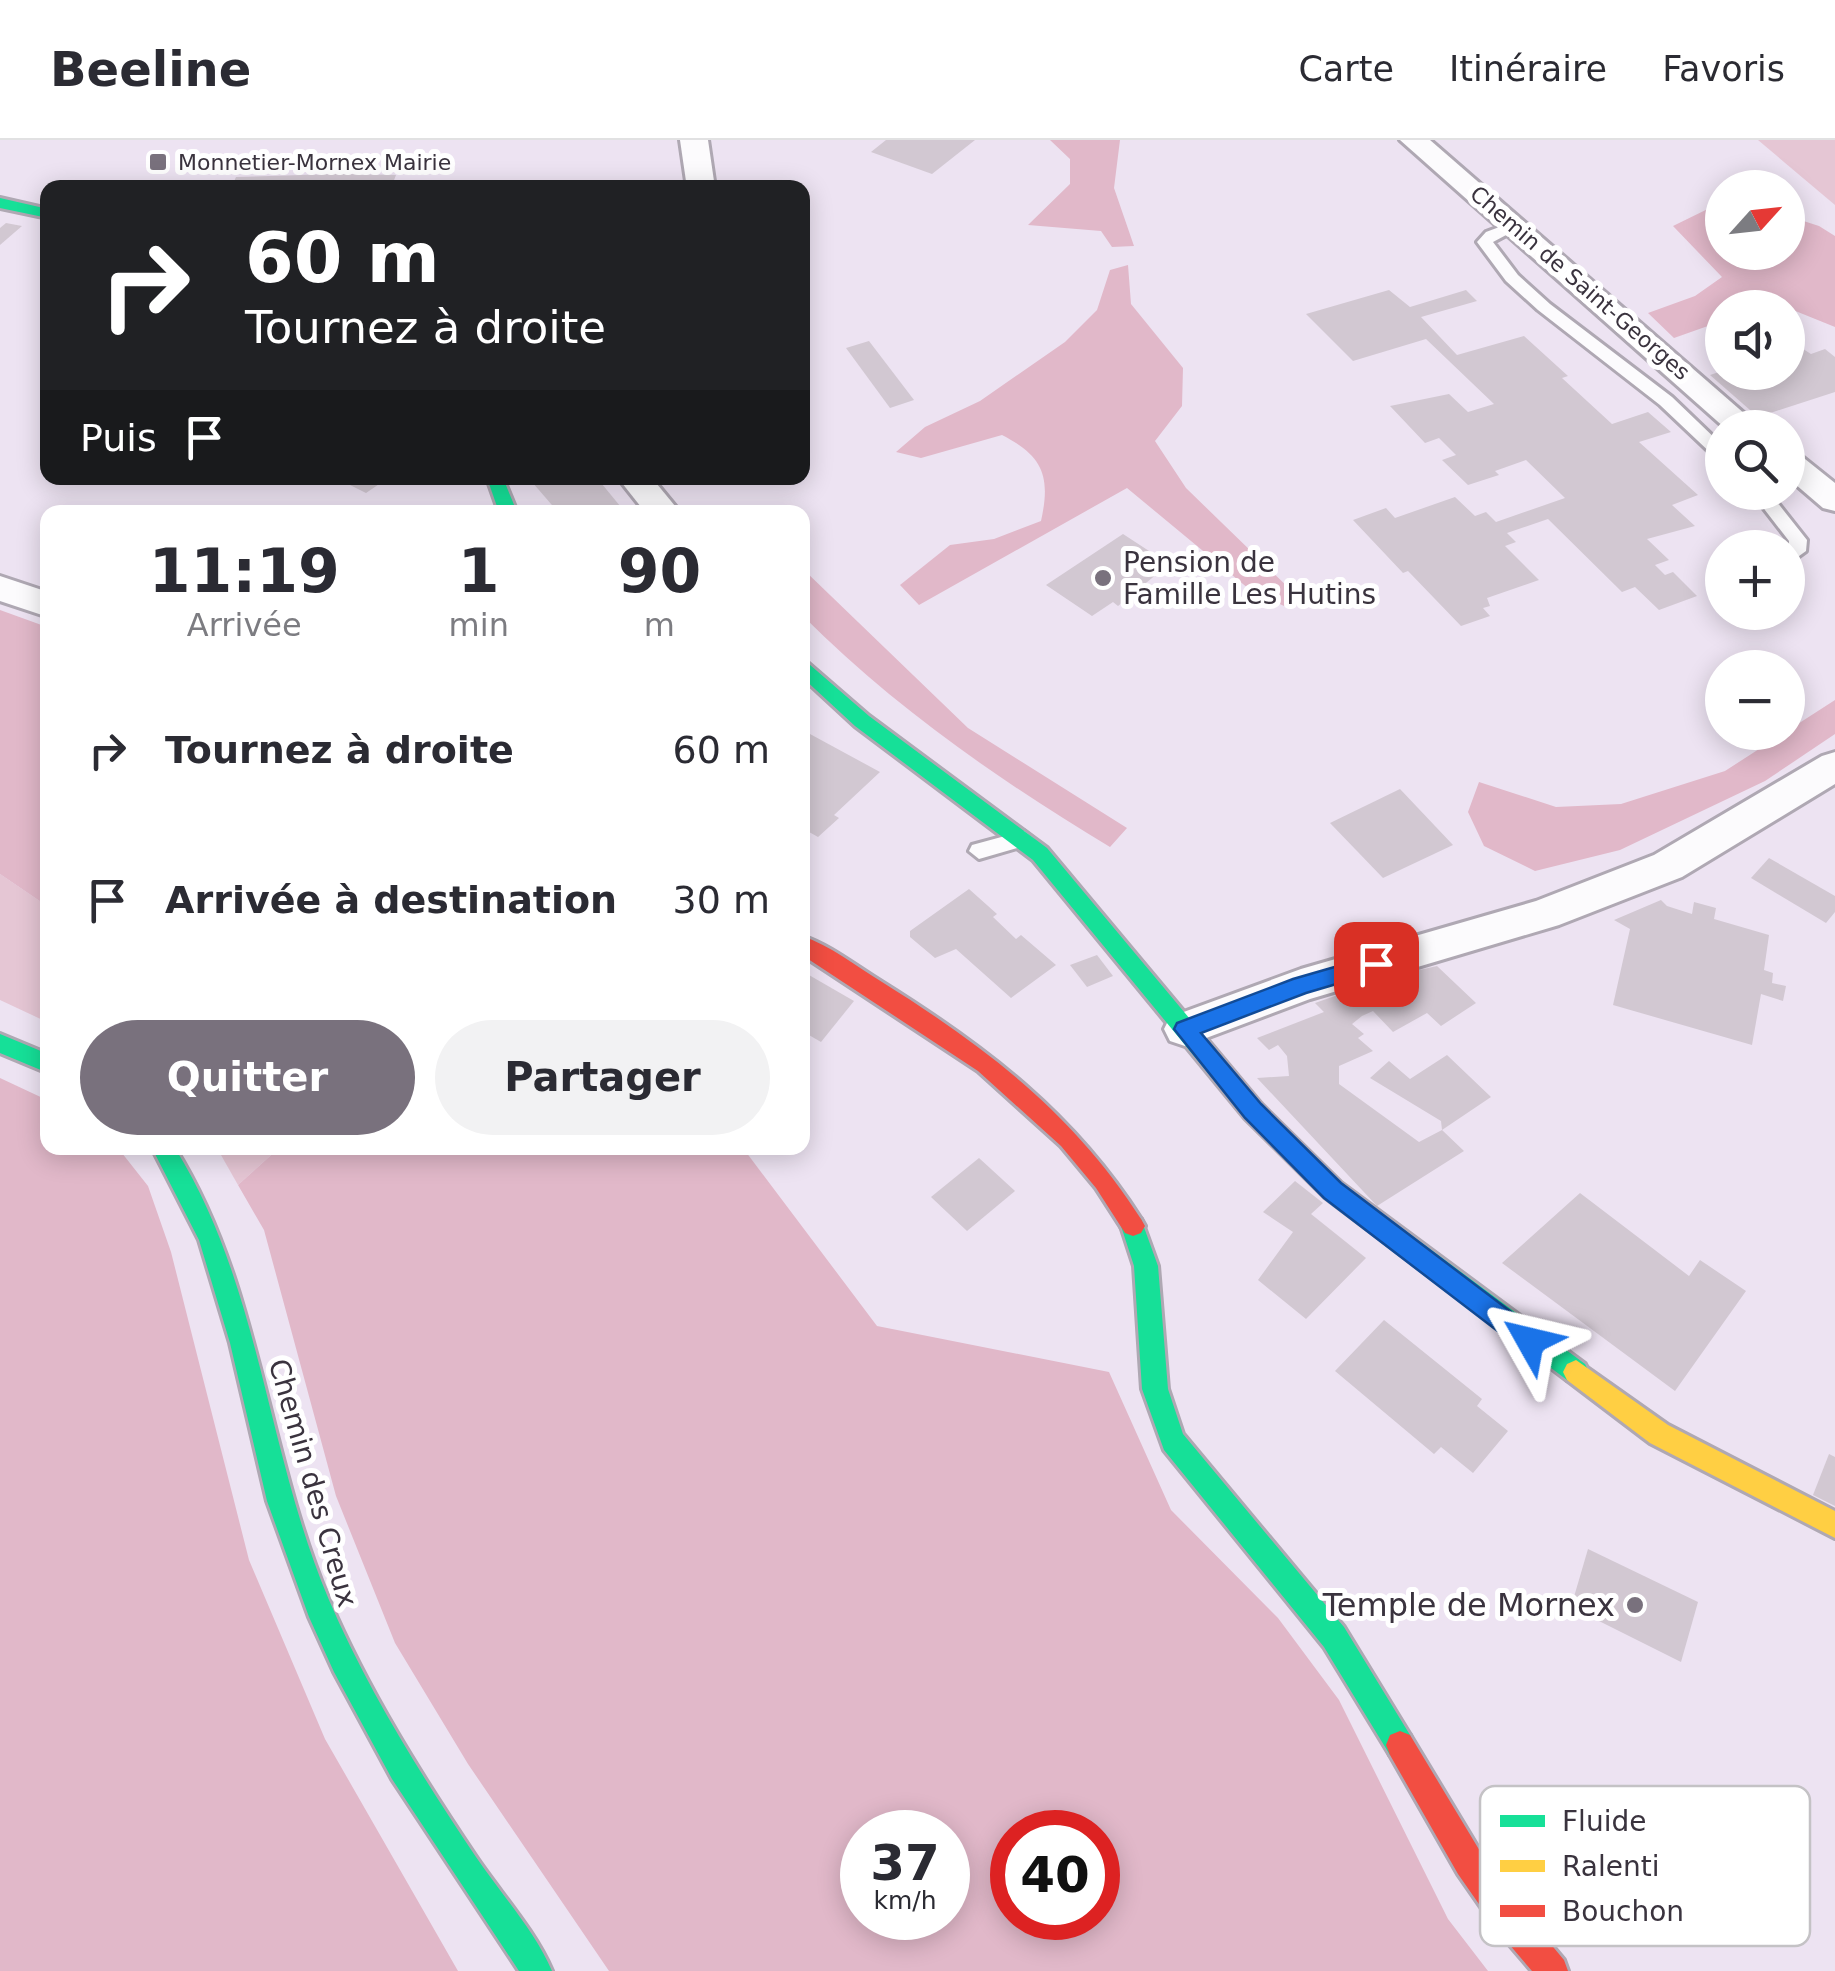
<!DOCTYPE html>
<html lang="fr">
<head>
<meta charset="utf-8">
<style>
  body { margin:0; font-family:"DejaVu Sans",sans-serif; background:#f2f2f3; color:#2b2b33; height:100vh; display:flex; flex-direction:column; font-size:38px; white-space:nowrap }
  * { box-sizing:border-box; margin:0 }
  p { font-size:32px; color:#7c7c81 }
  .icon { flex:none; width:55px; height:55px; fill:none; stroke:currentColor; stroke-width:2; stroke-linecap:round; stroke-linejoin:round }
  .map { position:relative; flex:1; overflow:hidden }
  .details { position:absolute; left:40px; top:365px; width:770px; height:650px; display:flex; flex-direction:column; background:#fff; border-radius:20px; box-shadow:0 5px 25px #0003 }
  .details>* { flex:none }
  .banner { position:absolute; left:40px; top:40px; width:770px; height:305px; border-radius:20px; box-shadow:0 5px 25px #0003; background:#202124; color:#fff; overflow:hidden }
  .needle { width:65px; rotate:63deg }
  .fabs { position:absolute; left:1705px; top:30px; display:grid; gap:20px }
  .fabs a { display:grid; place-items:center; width:100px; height:100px; border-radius:50%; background:#fff; box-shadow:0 5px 25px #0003; font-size:50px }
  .speed { position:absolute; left:840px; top:1670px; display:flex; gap:20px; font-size:50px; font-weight:700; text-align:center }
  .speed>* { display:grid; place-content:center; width:130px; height:130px; border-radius:50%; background:#fff; box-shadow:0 5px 25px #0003; line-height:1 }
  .speed small { font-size:25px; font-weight:400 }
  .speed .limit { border:15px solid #d22; background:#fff; color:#111 }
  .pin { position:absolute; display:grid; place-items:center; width:85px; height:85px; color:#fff; margin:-42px; border-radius:20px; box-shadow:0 5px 15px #0006 }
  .me { position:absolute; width:110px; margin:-55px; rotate:307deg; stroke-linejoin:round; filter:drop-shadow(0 0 8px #0008) }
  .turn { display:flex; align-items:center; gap:35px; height:210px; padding:0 40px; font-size:45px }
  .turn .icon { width:130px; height:130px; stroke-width:2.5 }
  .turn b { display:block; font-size:70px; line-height:85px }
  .then { display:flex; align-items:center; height:95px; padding:0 40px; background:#0003; gap:20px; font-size:38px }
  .eta { display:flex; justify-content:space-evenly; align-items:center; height:170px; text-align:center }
  .eta b { font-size:60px; font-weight:800; line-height:70px }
  .action { display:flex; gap:20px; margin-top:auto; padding:20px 40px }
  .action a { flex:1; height:115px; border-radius:60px; background:#79717d; color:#fff; font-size:40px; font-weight:800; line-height:115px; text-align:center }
  .action a+a { background:#f2f2f3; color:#2b2b33 }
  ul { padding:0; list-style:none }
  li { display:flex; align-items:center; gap:30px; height:150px; padding:0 40px }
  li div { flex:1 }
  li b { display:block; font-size:38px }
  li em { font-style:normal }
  header { display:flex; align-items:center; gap:60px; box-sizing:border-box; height:140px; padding:0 50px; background:#fff; border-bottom:2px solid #e1e1e2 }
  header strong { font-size:48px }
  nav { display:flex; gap:55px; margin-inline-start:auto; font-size:35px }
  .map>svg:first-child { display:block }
  .green { fill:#e5c6d4 }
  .forest { fill:#e1b8c9; fill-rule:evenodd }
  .building { fill:#d2c8d2 }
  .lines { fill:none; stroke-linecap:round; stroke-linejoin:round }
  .lane-casing { stroke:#afa8b3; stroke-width:6 }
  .street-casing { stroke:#afa8b3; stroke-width:6 }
  .fast-casing { stroke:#afa8b3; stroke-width:6 }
  .slow-casing { stroke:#afa8b3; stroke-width:6 }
  .jam-casing { stroke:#afa8b3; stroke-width:6 }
  .lane { fill:#fcfbfd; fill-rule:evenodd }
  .street { fill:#fcfbfd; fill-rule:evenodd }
  .fast { fill:#16e098; fill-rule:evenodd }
  .slow { fill:#ffcf43; fill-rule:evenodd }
  .jam { fill:#f24e42; fill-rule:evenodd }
  .route { fill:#1a73e8; stroke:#114b97; stroke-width:2.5 }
  .poi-dot { fill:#79717d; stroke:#fff; stroke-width:4 }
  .labels { text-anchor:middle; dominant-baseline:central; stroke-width:10; stroke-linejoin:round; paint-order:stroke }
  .far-poi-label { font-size:22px; fill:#3a333e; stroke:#fff; text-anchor:start }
  .far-street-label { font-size:22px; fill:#3a333e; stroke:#fff }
  .poi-label { font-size:28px; fill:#3a333e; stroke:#fff; text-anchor:start }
  .street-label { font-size:28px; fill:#3a333e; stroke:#fff }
  .near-poi-label { font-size:32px; fill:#3a333e; stroke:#fff; text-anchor:end }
  .key { fill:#fff; stroke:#c4c2c5; stroke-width:2.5 }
  .key-label { font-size:28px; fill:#3a333e }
</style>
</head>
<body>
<header>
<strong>Beeline</strong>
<nav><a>Carte</a><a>Itinéraire</a><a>Favoris</a></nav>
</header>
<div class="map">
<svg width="1835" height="1831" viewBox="0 0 1835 1831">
  <rect width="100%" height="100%" fill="#ede3f2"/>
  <g class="green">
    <polygon points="1758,0 1835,0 1835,65"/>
    <polygon points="0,734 47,766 47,882 0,860"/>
    <polygon points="217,1008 279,1008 238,1045"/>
  </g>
  <g class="forest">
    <polygon points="1050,0 1120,0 1114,48 1134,106 1112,107 1101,91 1028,85 1070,44 1070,19"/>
    <polygon points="1722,62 1722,112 1788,112 1788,76 1819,86 1835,96 1835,187 1788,168 1722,168 1722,181 1674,198 1648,173 1695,156 1722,137 1673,86"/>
    <path d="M1128,125L1131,164L1183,228L1182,266L1155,301L1186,348L1294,453L1284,466L1249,449L1127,348L919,465L900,445L950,405L994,399L1041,381C1051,336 1043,316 1002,295L921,318L896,312L925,287L980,261L1065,202L1097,170L1110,130Z"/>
    <path d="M803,429L968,588L1127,688L1110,707C1000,641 894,567 803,476Z"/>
    <polygon points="0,470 47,487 47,766 0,734"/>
    <polygon points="1835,560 1835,594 1765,641 1620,710 1535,731 1484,706 1468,672 1479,642 1556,667 1621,664 1725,631"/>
    <polygon points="0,938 47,960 48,1008 118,1008 148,1046 171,1112 249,1420 325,1599 458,1831 0,1831"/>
    <path d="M279,1008H743L877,1186L1109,1232L1171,1370L1278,1478L1339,1560L1448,1779L1488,1831H609L468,1624L395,1503L336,1356L264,1090L238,1045ZM862,1692H948V1778H862ZM1012,1692H1098V1778H1012Z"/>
  </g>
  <g class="building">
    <polygon points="886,0 975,0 932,34 871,12"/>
    <polygon points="335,27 351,27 348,34 396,35 391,48 231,48 236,37 333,34"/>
    <polygon points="6,83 22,86 0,105 0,88"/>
    <polygon points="1389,150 1410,167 1466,150 1477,161 1421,177 1457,215 1524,196 1568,236 1562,238 1612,284 1648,272 1671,292 1639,302 1698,355 1672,365 1695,386 1647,399 1669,420 1655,425 1665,435 1673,432 1697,456 1659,470 1635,447 1622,452 1548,379 1507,393 1516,402 1505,406 1539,440 1487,458 1490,466 1483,468 1490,476 1461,486 1408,431 1403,433 1353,380 1386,368 1395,378 1455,357 1475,376 1486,372 1496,382 1565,358 1526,320 1495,331 1499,335 1468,345 1442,320 1456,315 1439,298 1425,303 1390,266 1449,254 1468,272 1494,264 1426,199 1353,221 1306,174"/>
    <polygon points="869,201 914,260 890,268 846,208"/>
    <polygon points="1800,207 1811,214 1825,209 1835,217 1835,252 1758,277 1710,235 1722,231 1788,232 1788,211"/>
    <polygon points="336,338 388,338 366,353"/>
    <polygon points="543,338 597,338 625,372 558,372 532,342"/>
    <polygon points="1123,394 1169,424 1118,466 1113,462 1092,476 1046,445"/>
    <polygon points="810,594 880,632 834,675 839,678 818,697 802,688 802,664 806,660 802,658 802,600"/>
    <polygon points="1400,649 1453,705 1383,738 1330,683"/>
    <polygon points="1769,718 1835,756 1835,772 1826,783 1751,738"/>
    <polygon points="969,749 997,774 993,777 1016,799 1021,795 1056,825 1011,858 956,809 935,818 910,797 910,791"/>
    <polygon points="1661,760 1667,766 1692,774 1694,762 1716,768 1714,779 1769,795 1764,830 1773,833 1772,843 1786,846 1783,861 1761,854 1752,905 1613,865 1630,789 1614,780"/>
    <polygon points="1097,815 1113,836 1087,847 1070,825"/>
    <polygon points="1437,826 1476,863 1441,886 1427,873 1393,892 1373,871 1362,876 1352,884 1364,894 1358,898 1373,911 1339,926 1339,944 1419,1002 1442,990 1441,981 1370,938 1389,921 1410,939 1447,915 1491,957 1442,990 1464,1011 1377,1066 1257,938 1289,936 1287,916 1278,905 1269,910 1257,898 1324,872 1315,863 1389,837"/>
    <polygon points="802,831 854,861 821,902 802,891"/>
    <polygon points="979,1018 1015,1051 967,1091 931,1057"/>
    <polygon points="1295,1041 1323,1063 1311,1074 1366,1118 1306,1179 1258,1140 1293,1092 1263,1072"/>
    <polygon points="1580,1053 1689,1136 1700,1120 1746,1151 1675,1251 1502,1123"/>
    <polygon points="1384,1180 1482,1259 1477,1266 1508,1291 1473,1333 1441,1307 1434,1314 1335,1231"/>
    <polygon points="1829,1314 1835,1317 1835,1366 1813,1355"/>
    <polygon points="1588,1409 1698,1462 1681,1522 1571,1467"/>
  </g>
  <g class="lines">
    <defs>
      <g id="lane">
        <polygon points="1510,83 1523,86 1493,102 1518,135 1550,164 1672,257 1722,305 1722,319 1716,318 1660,265 1538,170 1506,141 1477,102 1486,92"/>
        <polygon points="1751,352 1769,352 1807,400 1806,411 1788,424 1789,401"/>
        <polygon points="1024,691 1034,699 1031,704 979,719 969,711 972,705"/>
      </g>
      <g id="street">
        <polygon points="680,0 708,0 715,48 687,48"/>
        <polygon points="1400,0 1430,0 1761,288 1725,288"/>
        <polygon points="1788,312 1800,315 1835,343 1835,371 1823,368 1788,338"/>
        <polygon points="618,338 652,338 680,372 645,372"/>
        <polygon points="0,436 48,452 48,477 0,461"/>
        <polygon points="1835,612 1835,644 1682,737 1559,785 1310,859 1185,906 1170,901 1164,889 1170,877 1301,829 1536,761 1654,715 1822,616"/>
      </g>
      <g id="fast">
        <polygon points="0,58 48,69 48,78 0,68"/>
        <polygon points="487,338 503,338 517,372 499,372"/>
        <polygon points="802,518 869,576 1047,708 1261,964 1341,1043 1585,1224 1589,1232 1585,1240 1576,1244 1567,1240 1325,1057 1245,978 1033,720 855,586 802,537"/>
        <polygon points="0,894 48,914 48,933 0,913"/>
        <path d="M152,1008H175C261,1146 266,1312 329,1460C368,1551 421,1635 476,1717C501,1754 535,1791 552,1831H519L392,1639L334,1532L309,1477L267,1361L230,1203L199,1100Z"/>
        <polygon points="1133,1076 1141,1079 1158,1126 1168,1249 1183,1294 1344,1487 1410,1595 1414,1605 1410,1615 1400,1619 1390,1615 1324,1507 1164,1310 1142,1249 1134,1126 1121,1086 1125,1079"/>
      </g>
      <polygon id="slow" points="1576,1220 1668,1285 1835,1371 1835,1398 1650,1303 1567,1240 1563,1232 1567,1224"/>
      <g id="jam">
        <path d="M802,796C830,805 857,827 882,842C986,907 1074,974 1141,1079L1145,1086L1141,1093L1133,1096L1125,1093L1096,1048L1061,1006L978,931L802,815Z"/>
        <polygon points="1400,1591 1410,1595 1498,1741 1564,1820 1568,1831 1532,1831 1497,1790 1458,1734 1390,1615 1386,1605 1390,1595"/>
      </g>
    </defs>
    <use href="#lane" class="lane-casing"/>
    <use href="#street" class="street-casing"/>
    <use href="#fast" class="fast-casing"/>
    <use href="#slow" class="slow-casing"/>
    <use href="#jam" class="jam-casing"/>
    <use href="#lane" class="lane"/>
    <use href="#street" class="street"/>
    <use href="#fast" class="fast"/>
    <use href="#slow" class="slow"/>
    <use href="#jam" class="jam"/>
  </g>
  <polygon class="route" points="1376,815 1384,817 1387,824 1384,830 1306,853 1201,893 1261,964 1341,1043 1539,1193 1543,1201 1539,1209 1530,1212 1521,1209 1324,1058 1245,978 1174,889 1177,883 1293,839"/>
  <g class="poi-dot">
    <rect x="148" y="12" width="20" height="20" rx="5"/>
    <circle cx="1103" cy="438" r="10"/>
    <circle cx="1635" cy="1465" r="10"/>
  </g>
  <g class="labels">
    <g class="far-poi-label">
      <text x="178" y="22">Monnetier-Mornex Mairie</text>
    </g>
    <g class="far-street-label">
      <text transform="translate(1580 143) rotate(41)">Chemin de Saint-Georges</text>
    </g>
    <g class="poi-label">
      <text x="1123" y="422">Pension de<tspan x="1123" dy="32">Famille Les Hutins</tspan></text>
    </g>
    <g class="street-label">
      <text transform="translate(313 1343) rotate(74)">Chemin des Creux</text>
    </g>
    <g class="near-poi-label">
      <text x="1615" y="1465">Temple de Mornex</text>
    </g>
  </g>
  <rect x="1480" y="1646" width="330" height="160" rx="15" class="key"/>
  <rect x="1500" y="1675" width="45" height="12" fill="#16e098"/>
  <rect x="1500" y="1720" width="45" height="12" fill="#ffcf43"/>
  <rect x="1500" y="1765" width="45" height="12" fill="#f24e42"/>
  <g class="key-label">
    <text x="1562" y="1691">Fluide</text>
    <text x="1562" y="1736">Ralenti</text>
    <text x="1562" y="1781">Bouchon</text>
  </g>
</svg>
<div class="fabs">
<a><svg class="needle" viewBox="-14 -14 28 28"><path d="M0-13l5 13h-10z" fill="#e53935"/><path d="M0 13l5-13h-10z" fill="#7c7c81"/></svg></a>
<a><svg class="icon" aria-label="sound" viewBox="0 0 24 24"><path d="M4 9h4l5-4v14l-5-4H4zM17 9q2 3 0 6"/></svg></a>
<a><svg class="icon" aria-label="search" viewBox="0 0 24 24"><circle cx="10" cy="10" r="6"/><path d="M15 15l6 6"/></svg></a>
<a>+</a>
<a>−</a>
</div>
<div class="speed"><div>37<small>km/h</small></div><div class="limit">40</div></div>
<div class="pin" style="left:1376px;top:824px;background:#d93025"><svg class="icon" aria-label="arrive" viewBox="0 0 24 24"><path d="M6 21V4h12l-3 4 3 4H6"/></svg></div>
<svg class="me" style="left:1530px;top:1201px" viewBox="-20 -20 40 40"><path d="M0-17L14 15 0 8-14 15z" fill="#1a73e8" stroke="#fff" stroke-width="4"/></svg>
<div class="banner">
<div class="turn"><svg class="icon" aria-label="right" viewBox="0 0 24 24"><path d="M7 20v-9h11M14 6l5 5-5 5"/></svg><div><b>60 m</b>Tournez à droite</div></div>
<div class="then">Puis<svg class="icon" aria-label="arrive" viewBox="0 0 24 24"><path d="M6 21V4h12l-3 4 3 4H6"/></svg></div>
</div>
<section class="details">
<div class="eta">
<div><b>11:19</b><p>Arrivée</p></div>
<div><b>1</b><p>min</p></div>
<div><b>90</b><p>m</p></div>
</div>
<ul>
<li><svg class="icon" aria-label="right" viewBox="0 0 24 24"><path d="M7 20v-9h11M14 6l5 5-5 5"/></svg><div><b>Tournez à droite</b></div><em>60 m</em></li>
<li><svg class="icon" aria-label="arrive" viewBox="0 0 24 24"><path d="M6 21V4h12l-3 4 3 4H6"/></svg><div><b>Arrivée à destination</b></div><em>30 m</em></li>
</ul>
<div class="action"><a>Quitter</a><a>Partager</a></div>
</section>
</div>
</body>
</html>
